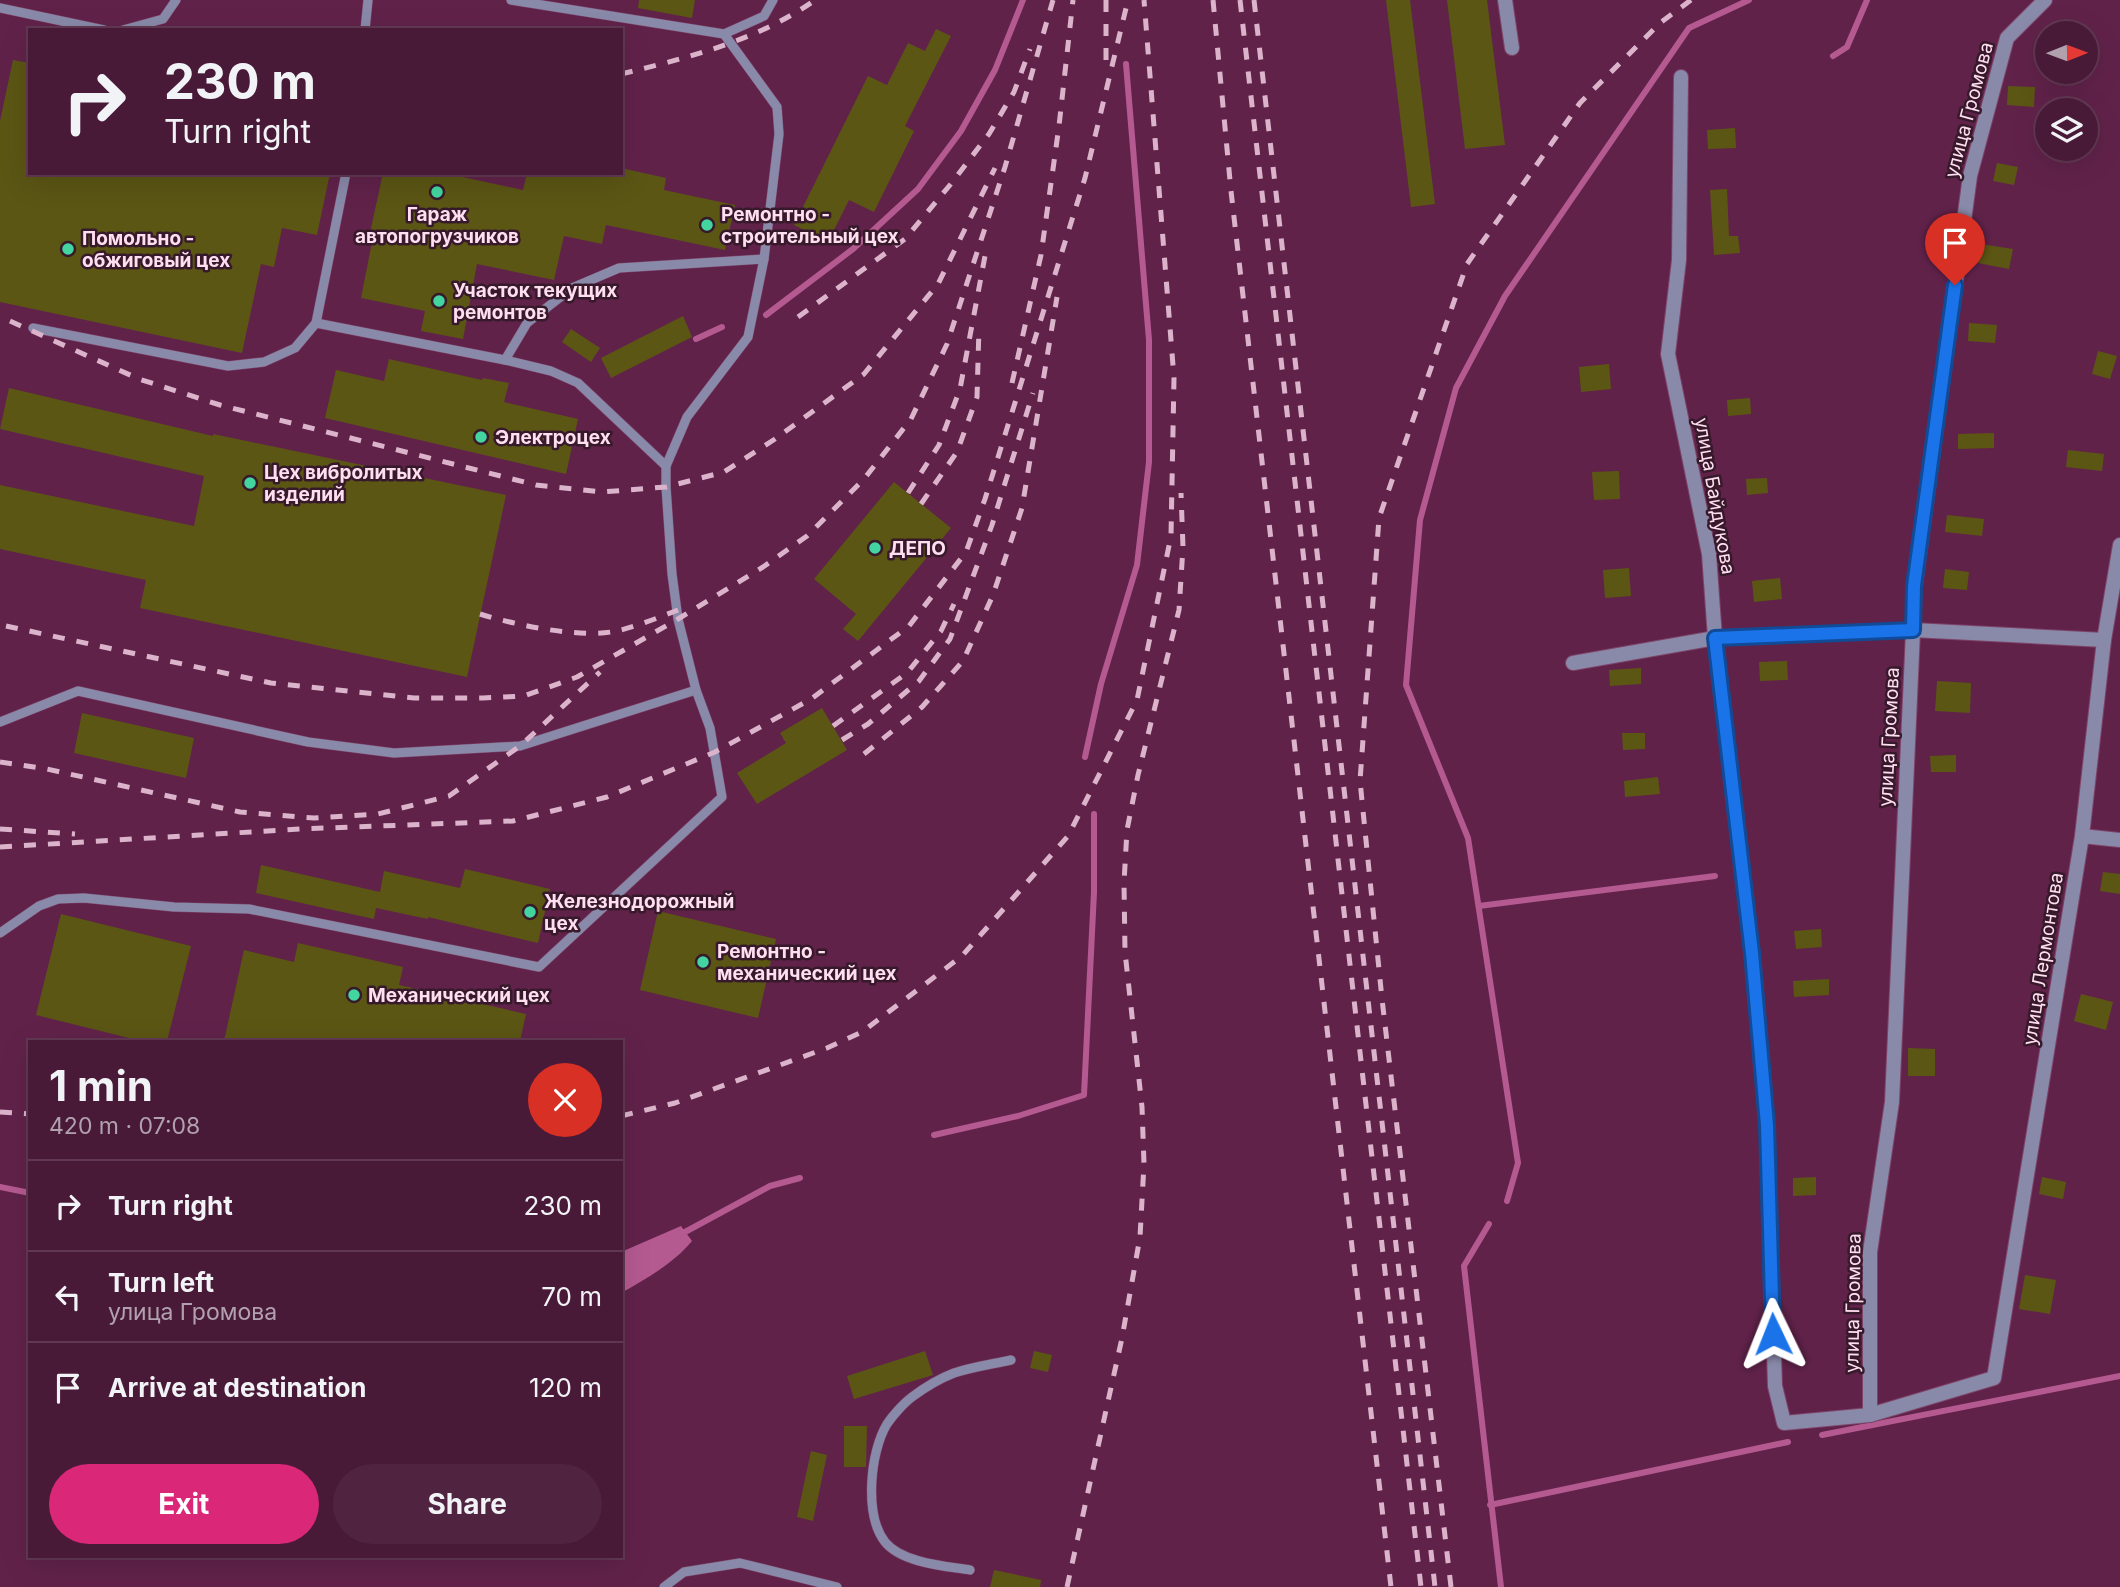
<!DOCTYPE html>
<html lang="en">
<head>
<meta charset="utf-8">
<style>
  body { margin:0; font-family:Inter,sans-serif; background:#502340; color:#f1f3f6; height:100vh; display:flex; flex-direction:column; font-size:26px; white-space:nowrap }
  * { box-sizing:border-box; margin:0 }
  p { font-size:23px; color:#b1a1ae }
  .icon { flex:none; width:38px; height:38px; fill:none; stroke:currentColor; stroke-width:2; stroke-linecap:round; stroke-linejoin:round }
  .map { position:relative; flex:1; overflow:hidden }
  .sheet { position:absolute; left:28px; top:1040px; width:595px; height:518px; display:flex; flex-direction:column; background:#491a38; border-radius:0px; box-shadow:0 7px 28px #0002,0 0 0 2px #613853 }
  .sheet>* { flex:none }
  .banner { position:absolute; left:28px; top:28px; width:595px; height:147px; border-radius:0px; box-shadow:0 7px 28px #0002,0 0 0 2px #613853; background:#491a38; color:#f1f3f6; overflow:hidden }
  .needle { width:46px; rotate:89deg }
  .fabs { position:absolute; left:2035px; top:21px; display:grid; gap:14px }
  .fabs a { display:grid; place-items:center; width:63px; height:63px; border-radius:50%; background:#491a38; box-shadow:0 7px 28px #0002,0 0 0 2px #613853; font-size:35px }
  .pin { position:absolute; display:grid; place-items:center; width:60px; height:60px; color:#fff; margin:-72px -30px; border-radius:50% 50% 50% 0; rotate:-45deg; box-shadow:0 0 7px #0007 }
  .pin .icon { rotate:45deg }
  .me { position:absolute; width:77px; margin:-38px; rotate:358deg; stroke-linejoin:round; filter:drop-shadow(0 0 5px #0008) }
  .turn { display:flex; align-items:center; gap:24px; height:147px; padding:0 21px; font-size:32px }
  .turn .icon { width:91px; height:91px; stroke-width:2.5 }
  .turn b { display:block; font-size:49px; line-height:60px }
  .round { display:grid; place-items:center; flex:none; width:74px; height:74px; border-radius:37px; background:#502340 }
  .headline { display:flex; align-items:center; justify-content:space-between; height:119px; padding:0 21px }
  h1 { font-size:42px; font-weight:700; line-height:52px }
  .button { display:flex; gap:14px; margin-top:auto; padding:14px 21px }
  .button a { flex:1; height:80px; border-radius:42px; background:#db2777; color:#fff; font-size:28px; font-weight:700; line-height:80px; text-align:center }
  .button a+a { background:#502340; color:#f1f3f6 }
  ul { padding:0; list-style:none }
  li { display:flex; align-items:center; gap:21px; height:91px; padding:0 21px; border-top:2px solid #613853 }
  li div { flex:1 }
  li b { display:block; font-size:26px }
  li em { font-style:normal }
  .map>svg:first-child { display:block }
  .water { fill:#b55a91 }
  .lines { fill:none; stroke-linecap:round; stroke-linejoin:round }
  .stream { stroke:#b55a91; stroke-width:6 }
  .building { fill:#5b5614 }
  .service-casing { stroke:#7d4468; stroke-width:10 }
  .minor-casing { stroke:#7d4468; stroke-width:16 }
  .service { stroke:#8989a9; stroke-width:9 }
  .minor { stroke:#8989a9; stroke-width:14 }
  .rail { stroke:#dbb4cb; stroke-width:5; stroke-dasharray:12 12; stroke-linecap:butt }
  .route-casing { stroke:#114b97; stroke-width:18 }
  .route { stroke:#1a73e8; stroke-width:12 }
  .poi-dot { fill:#44d49f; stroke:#36192a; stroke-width:2.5 }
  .labels { text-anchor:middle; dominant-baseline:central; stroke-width:5; stroke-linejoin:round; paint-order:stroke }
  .street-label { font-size:19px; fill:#ffdef0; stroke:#36192a }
  .poi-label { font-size:19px; font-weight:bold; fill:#ffdef0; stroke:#36192a; text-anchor:start }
</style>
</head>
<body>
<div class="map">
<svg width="2120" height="1587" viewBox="0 0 2120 1587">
  <rect width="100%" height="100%" fill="#61224a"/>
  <path class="water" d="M681,1226L692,1241C674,1263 646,1279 621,1293V1252Z"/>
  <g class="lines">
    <g class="stream">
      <polyline points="1833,56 1847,47 1867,0"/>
      <polyline points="766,315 853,249 918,189 961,131 995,70 1023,0"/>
      <polyline points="696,339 722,327"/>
      <polyline points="1085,757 1101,684 1137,565 1149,462 1149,340 1126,64"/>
      <polyline points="1479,906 1715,876"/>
      <polyline points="934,1135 1018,1116 1084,1095 1094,892 1094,814"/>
      <polyline points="0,1187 30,1193"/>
      <polyline points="1507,1201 1518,1163 1468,838 1406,685 1420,520 1456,388 1505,296 1689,28 1749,0"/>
      <polyline points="1489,1224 1464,1266 1501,1587"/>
      <polyline points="685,1232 770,1186 800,1178"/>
      <polyline points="1822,1435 2120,1376"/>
      <polyline points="1490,1505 1788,1442"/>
    </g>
  </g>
  <g class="building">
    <polygon points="639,0 695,0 692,18 638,8"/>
    <polygon points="1386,0 1410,0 1435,204 1411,207"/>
    <polygon points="1447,0 1487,0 1505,145 1465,149"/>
    <polygon points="936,29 951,36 905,126 914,131 874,212 849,200 828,242 794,225 868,76 887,85 908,43 925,51"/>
    <polygon points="13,60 30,63 30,173 330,173 317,235 282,228 274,267 261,264 242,353 0,302 0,121"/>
    <polygon points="2008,86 2035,87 2034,107 2007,105"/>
    <polygon points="1735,128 1736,148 1708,149 1707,130"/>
    <polygon points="1997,163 2018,167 2014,185 1993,181"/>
    <polygon points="621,168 666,178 664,190 735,205 725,250 606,225 602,244 564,236 554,280 477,264 463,339 421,331 425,311 361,298 372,242 368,242 383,173 444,173 523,190 527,173 621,173"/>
    <polygon points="1727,189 1729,236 1738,236 1740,253 1714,255 1710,190"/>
    <polygon points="1981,244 2013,249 2009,269 1978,263"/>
    <polygon points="683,316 692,337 611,378 601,358"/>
    <polygon points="1969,323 1997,325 1995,343 1968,341"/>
    <polygon points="571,329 600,348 591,362 562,342"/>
    <polygon points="2098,351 2117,356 2110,379 2092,374"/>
    <polygon points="389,359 482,380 483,378 509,383 504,402 578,419 566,474 325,418 336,370 384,381"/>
    <polygon points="1609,364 1611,389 1581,392 1579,367"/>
    <polygon points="9,388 213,436 213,434 506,495 467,677 140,608 146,580 0,549 0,485 194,526 204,476 0,429"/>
    <polygon points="1750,398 1751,414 1728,416 1727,400"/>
    <polygon points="1994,433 1994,448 1958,449 1958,434"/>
    <polygon points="2068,450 2104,454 2102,471 2066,467"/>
    <polygon points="1619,471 1620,499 1594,500 1592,472"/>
    <polygon points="1767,478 1768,493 1747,495 1746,479"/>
    <polygon points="894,482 951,528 858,641 843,629 856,614 814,579"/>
    <polygon points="1947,515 1984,519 1982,536 1945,532"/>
    <polygon points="1629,568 1631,596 1605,598 1603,570"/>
    <polygon points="1945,569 1969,572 1967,590 1943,588"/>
    <polygon points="1780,578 1782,599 1754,602 1752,581"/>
    <polygon points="1787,661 1788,680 1760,681 1759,662"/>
    <polygon points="1641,668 1641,684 1610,686 1609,670"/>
    <polygon points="1937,681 1971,683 1970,713 1935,711"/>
    <polygon points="822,708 847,750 757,804 737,773 786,743 780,733"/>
    <polygon points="82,713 194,738 186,778 74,753"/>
    <polygon points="1622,733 1645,733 1645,749 1623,750"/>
    <polygon points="1956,755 1956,772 1931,772 1930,756"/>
    <polygon points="1658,777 1660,794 1625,797 1624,781"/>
    <polygon points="261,865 380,892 384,871 460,888 465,869 550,889 538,943 428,917 428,919 376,908 374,919 256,893"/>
    <polygon points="2103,872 2120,874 2120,894 2100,891"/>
    <polygon points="658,911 776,939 758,1018 640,990"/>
    <polygon points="61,914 191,946 167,1041 141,1041 36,1015"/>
    <polygon points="1821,929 1822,947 1796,949 1794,931"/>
    <polygon points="298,943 403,967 399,985 526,1014 520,1041 224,1041 244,950 294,962"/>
    <polygon points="1829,979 1829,995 1794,997 1793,981"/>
    <polygon points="2081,994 2113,1002 2106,1030 2074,1021"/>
    <polygon points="1908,1048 1935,1049 1935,1076 1908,1076"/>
    <polygon points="1816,1177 1816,1195 1793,1196 1793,1178"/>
    <polygon points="2042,1177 2066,1182 2063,1199 2039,1194"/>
    <polygon points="2025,1275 2056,1280 2050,1314 2019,1309"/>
    <polygon points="925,1351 933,1375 854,1399 847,1376"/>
    <polygon points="1034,1351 1052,1355 1048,1372 1030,1368"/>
    <polygon points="844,1426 867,1426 866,1467 844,1467"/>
    <polygon points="811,1451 827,1455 813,1521 797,1517"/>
    <polygon points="994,1570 1041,1580 1040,1587 990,1587"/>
  </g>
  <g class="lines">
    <defs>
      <g id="service">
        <polyline points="0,8 104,30"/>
        <polyline points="123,30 163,19 176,0"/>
        <polyline points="365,30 368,0"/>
        <polyline points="724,34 764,16 773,0"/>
        <polyline points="316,323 505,360 551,371 578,383 666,466"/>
        <polyline points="33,328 228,366 264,362 295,348 316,323 346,173"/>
        <polyline points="505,360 527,323 572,288 619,268 764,259"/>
        <polyline points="0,722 78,691 308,742 394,753 520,746 696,690"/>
        <polyline points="0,933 39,906 58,899 84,898 174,907 249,909 539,967 722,797 710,728 696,690 678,619 672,574 666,487 666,466 687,417 748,337 764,259 779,134 777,107 724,34 511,0"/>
        <path d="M970,1570C945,1566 902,1563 885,1542C864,1515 870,1452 887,1424C893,1415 904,1403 912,1397C924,1388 941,1378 954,1373C972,1367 993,1364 1011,1360"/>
        <polyline points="664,1587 684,1572 740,1563 837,1587"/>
      </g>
      <g id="minor">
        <polyline points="1505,0 1512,48"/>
        <polyline points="1681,77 1679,260 1668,354 1709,554 1715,638 1752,953 1767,1125 1775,1386 1784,1423 1870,1415 1994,1378 2082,836 2104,640 2120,545"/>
        <polyline points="1573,663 1715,638 1913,630 2104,640"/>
        <polyline points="2082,836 2120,840"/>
        <polyline points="1870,1415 1870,1252 1892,1102 1915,586 1970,176 2007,38 2045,0"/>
      </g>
    </defs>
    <use href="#service" class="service-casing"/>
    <use href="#minor" class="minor-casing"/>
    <use href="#service" class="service"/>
    <use href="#minor" class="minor"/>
    <g class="rail">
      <polyline points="1106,0 1106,66"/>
      <polyline points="1213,0 1231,191 1391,1587"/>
      <polyline points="1240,0 1421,1587"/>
      <polyline points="1254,0 1435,1587"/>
      <path d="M621,74C687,58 759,40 815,0"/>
      <polyline points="798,317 905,239 950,185 989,134 1014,92 1030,49"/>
      <polyline points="10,321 139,379 220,405 536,485 602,492 666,487 724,472 775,439 864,374 938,284 995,168"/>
      <polyline points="1012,383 1041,255 1059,126 1073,0"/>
      <polyline points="908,493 939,445 960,389 985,256"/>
      <polyline points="921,504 957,452 977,397 979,327"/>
      <path d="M480,614C516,625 584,640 621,630C640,625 660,617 678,610"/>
      <polyline points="6,626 271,683 414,698 483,698 524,696 577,677 678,619 763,567 807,536 864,479 911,419 947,344 1005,167 1053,0"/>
      <polyline points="833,726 907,673 941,631 954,604"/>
      <polyline points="842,740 868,724 919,681 950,639 992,525 1033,393"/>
      <polyline points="864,754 922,707 963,661 993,595 1022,508 1057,297"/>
      <polyline points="0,762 47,769 240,812 314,818 378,814 449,796 520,746 600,672"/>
      <polyline points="0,829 75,834"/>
      <polyline points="0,847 300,829 513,821 607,797 715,752 811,699 909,626 966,552 985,499 1085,178 1128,0"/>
      <polyline points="0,1112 30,1114"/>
      <polyline points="621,1116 675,1103 827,1048 862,1032 962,956 1068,836 1137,700 1171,536 1174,378 1144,0"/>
      <polyline points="1067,1587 1122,1338 1140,1237 1144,1164 1142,1107 1125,952 1124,883 1127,830 1138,775 1179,610 1183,547 1181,493"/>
      <polyline points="1451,1587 1382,999 1360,781 1379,518 1467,264 1580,103 1660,23 1691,0"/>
    </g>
  </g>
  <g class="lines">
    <defs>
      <polyline id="route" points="1773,1334 1767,1125 1752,953 1715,638 1913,630 1914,586 1955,285"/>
    </defs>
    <use href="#route" class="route-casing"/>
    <use href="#route" class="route"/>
  </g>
  <g class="poi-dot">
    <circle cx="437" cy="192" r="7"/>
    <circle cx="707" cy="225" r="7"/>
    <circle cx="68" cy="249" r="7"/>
    <circle cx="439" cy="301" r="7"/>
    <circle cx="481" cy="437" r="7"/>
    <circle cx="250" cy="483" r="7"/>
    <circle cx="875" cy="548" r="7"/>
    <circle cx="530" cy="912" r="7"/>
    <circle cx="703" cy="962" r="7"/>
    <circle cx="354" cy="995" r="7"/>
  </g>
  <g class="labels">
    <g class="street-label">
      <text transform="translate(1969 110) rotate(-75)">улица Громова</text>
      <text transform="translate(1715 496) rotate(80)">улица Байдукова</text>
      <text transform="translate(1889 737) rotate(-87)">улица Громова</text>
      <text transform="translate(2043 959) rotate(-81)">улица Лермонтова</text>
      <text transform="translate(1853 1303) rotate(-89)">улица Громова</text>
    </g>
    <g class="poi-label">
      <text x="437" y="214" text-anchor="middle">Гараж<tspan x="437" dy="22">автопогрузчиков</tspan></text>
      <text x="721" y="214">Ремонтно -<tspan x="721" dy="22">строительный цех</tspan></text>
      <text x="82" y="238">Помольно -<tspan x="82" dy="22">обжиговый цех</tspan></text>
      <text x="453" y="290">Участок текущих<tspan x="453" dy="22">ремонтов</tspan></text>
      <text x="495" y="437">Электроцех</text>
      <text x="264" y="472">Цех вибролитых<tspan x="264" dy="22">изделий</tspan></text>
      <text x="889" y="548">ДЕПО</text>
      <text x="544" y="901">Железнодорожный<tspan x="544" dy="22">цех</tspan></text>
      <text x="717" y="951">Ремонтно -<tspan x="717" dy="22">механический цех</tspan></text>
      <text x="368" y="995">Механический цех</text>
    </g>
  </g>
</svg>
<div class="fabs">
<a><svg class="needle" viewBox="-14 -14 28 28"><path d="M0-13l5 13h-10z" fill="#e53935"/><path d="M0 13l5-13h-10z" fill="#b1a1ae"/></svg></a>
<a><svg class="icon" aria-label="layers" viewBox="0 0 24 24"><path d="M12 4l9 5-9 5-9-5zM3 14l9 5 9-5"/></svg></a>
</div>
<div class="pin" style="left:1955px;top:285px;background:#d93025"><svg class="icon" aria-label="arrive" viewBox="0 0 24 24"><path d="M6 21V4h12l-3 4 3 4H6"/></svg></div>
<svg class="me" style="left:1773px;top:1334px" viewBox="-20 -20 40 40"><path d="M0-17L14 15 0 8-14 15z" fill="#1a73e8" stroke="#fff" stroke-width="4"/></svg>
<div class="banner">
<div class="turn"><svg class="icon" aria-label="right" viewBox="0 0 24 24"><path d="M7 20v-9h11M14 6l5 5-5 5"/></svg><div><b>230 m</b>Turn right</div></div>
</div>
<section class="sheet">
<div class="headline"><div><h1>1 min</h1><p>420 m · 07:08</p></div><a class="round" style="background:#d93025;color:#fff"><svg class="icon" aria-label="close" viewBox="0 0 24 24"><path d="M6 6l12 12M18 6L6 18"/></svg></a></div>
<ul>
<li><svg class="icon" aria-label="right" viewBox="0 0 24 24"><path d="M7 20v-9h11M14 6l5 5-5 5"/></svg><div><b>Turn right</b></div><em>230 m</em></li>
<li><svg class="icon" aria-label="left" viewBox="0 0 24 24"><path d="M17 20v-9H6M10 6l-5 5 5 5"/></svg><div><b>Turn left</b><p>улица Громова</p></div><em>70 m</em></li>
<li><svg class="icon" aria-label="arrive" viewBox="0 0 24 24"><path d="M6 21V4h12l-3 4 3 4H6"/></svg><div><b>Arrive at destination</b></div><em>120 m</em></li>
</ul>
<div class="button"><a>Exit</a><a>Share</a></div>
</section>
</div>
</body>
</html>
